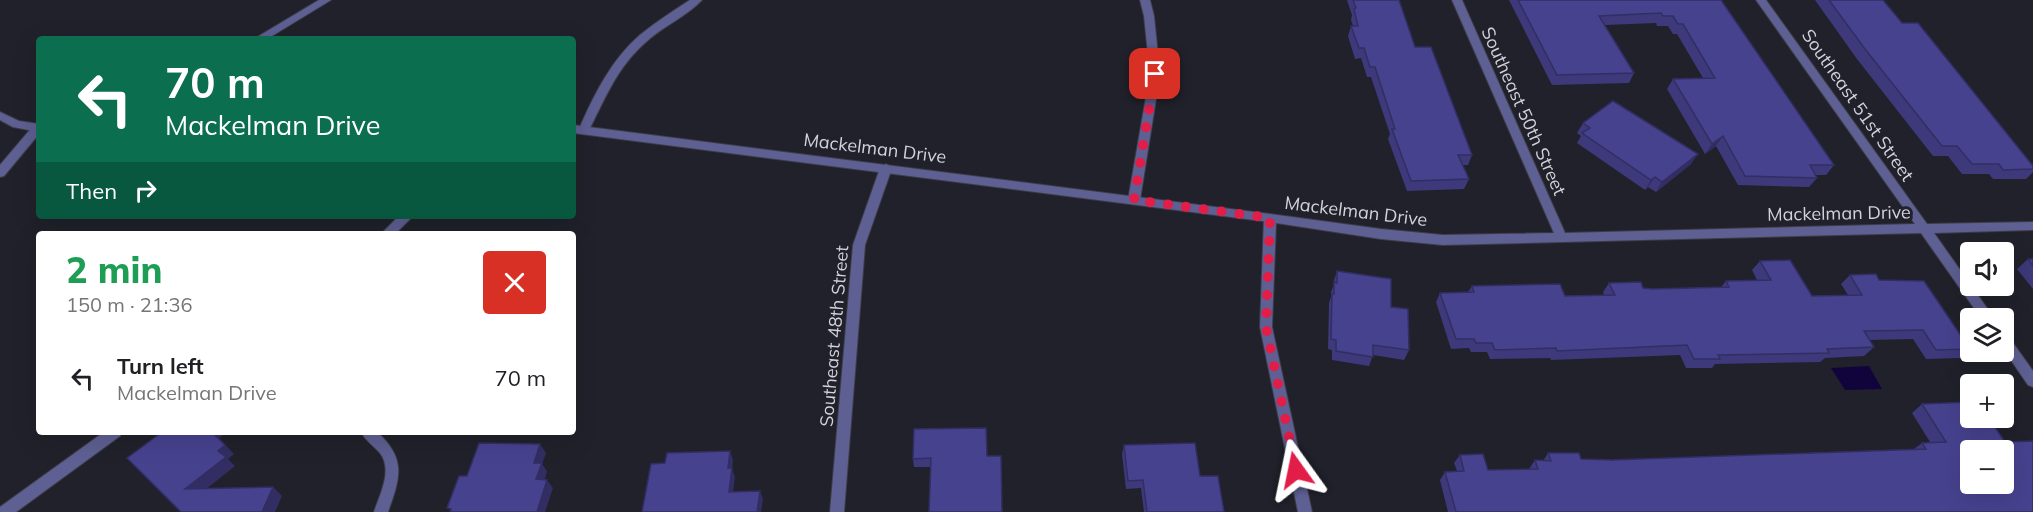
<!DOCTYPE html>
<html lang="en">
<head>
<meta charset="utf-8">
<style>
  body { margin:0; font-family:Mulish,sans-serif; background:#f6f6f6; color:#202124; height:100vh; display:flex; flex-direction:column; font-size:22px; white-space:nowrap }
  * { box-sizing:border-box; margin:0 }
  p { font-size:20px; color:#757577 }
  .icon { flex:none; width:33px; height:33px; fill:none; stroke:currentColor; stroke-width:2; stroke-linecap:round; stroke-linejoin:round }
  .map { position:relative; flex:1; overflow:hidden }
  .sheet { position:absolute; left:36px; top:231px; width:540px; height:204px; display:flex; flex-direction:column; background:#fff; border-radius:6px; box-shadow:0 6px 24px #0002 }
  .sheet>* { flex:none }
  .hud { position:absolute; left:36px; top:36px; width:540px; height:183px; border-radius:6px; box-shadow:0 6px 24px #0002; background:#0b6e4f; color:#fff; overflow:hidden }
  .controls { position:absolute; left:1960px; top:242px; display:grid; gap:12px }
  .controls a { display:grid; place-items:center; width:54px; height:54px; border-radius:6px; background:#fff; box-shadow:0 6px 24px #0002; font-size:30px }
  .pin { position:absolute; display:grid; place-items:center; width:51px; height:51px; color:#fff; margin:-26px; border-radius:12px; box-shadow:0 3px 9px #0006 }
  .me { position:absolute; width:66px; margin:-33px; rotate:348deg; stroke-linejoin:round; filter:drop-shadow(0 0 4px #0008) }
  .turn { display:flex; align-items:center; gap:21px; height:126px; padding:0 30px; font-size:27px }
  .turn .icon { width:78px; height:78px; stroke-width:2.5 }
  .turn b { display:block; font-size:42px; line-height:51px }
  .then { display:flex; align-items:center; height:57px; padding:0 30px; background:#0003; gap:12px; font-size:22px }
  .round { display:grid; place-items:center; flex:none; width:63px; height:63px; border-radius:6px; background:#f6f6f6 }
  .head { display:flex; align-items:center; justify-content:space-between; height:102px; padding:0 30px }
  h1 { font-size:36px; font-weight:800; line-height:45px; color:#1e9e55 }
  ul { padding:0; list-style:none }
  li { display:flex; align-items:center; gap:18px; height:90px; padding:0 30px }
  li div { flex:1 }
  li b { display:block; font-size:22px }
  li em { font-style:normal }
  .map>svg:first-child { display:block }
  .water { fill:#11043c }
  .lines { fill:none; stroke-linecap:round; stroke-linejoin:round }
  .minor-casing { stroke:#3d3d47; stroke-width:2 }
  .tertiary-casing { stroke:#3d3d47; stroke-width:2 }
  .minor { fill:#5e5f93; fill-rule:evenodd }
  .tertiary { fill:#5e5f93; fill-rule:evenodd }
  .wall { fill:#3d397a }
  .shaded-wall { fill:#322e63 }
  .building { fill:#47428e; stroke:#322e63; stroke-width:1.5; fill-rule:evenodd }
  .route { stroke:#e11d48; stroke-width:10; stroke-dasharray:0 18 }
  .labels { text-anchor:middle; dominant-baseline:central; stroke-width:6; stroke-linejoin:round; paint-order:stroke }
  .street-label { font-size:18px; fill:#d2d3da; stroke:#21212b }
</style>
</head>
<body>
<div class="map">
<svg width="2033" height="512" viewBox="0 0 2033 512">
  <rect width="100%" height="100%" fill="#21212b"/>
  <polygon class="water" points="1869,366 1882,389 1845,390 1831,368"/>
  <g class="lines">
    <defs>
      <g id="minor">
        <polygon points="319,0 331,0 267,39 254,39"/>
        <path d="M690,0H702C686,17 663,26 646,42C617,67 605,99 588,132H580L579,129C594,95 611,60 640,35C656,22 673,11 690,0Z"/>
        <polygon points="1140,0 1150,0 1154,16 1160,74 1140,200 1134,204 1128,200 1150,74 1144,16"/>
        <polygon points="1452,0 1462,0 1565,233 1915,224 1756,0 1766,0 1927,224 2033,222 2033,230 1934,233 1994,318 1981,318 1921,233 1443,245 1381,239 1276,223 1272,327 1312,512 1298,512 1260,327 1264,218 1266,215 1270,214 1381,229 1443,235 1554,233"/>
        <polygon points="39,124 39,134 4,176 0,177 0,165 34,125"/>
        <polygon points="886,164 892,168 865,245 844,512 830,512 853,245 880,168"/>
        <polygon points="399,216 413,216 395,234 381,234"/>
        <polygon points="2004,335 2008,336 2033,371 2033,387 2028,385 2004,350"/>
        <polygon points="104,432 122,432 120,436 16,512 0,512 0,507"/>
        <path d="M361,432H377C407,459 400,478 388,512H374C380,494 393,470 380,453C374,446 365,440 361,432Z"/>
      </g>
      <g id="tertiary">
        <polygon points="0,112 19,121 39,124 39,132 13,127 0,120"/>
        <polygon points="573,125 1270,214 1276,218 1270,222 573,133"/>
      </g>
    </defs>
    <use href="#minor" class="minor-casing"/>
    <use href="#tertiary" class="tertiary-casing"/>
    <use href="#minor" class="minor"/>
    <use href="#tertiary" class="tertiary"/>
  </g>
  <g class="wall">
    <polygon points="1347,0 1399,0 1415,47 1472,155 1468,165 1462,165 1469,179 1464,189 1407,191 1388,139 1390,134 1371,77 1367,77 1361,58 1355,59 1348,36 1351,26 1353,26 1351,20 1352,15"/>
    <polygon points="1509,0 1721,0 1834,165 1826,175 1816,175 1817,178 1809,187 1738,185 1716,146 1705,154 1667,89 1673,79 1703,78 1677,34 1673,34 1668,26 1657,26 1656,23 1605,25 1634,73 1629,83 1552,85"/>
    <polygon points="1815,0 1883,0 1902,23 2033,166 2033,172 2026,179 1993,179 1989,174 1962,174 1948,156 1933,156 1857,59"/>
    <polygon points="1583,123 1691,164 1656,192 1648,187 1645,190 1577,143 1581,136 1577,133"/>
    <polygon points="2028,259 2033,259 2033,289 2017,269"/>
    <polygon points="1760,261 1812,296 1848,295 1841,284 1850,275 1879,280 1970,349 1960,358 1926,359 1913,339 1870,340 1874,347 1864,356 1825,358 1820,362 1715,364 1712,368 1686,368 1680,355 1551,360 1550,358 1490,359 1487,352 1471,352 1469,348 1451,349 1436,302 1440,293 1468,292 1472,286 1565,296 1604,295 1603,292 1609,283 1652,289 1721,287 1726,281 1757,280 1752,270"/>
    <polygon points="1337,271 1391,307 1409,350 1404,360 1373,355 1369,366 1332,360 1332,350 1328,349 1329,303 1331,297 1331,292 1334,284 1334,280"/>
    <polygon points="1922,404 2033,512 1448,512 1440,480 1445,472 1457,471 1454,463 1460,455 1488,470 1529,469 1535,460 1543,461 1548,453 1581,459 1612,460 1914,449 1922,443 1930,442 1912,413"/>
    <polygon points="986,428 931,467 914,467 913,459"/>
    <polygon points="1124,445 1200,476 1224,512 1144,512 1141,488 1126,489 1122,454"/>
  </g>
  <g class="shaded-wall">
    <polygon points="1723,136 1716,146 1705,154 1712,144"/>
    <polygon points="1698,154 1691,164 1656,192 1662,182"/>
    <polygon points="1655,177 1648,187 1645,190 1651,180"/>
    <polygon points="212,432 227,432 219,438 234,454 228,459 235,466 195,498 185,489 218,451"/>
    <polygon points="540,444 546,453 542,464 547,471 542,488 536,479 534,463"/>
    <polygon points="730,451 733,460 732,469 735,477 732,500 729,492 728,468"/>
    <polygon points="547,480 553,488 545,512 537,512"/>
    <polygon points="273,487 282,496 275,512 262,512"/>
    <polygon points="760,491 763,499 761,512 757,512"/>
  </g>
  <g class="building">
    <polygon points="1353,0 1399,0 1415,47 1431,47 1472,155 1458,155 1469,179 1411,181 1392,129 1395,129 1375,67 1370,67 1364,48 1359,48 1351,26 1358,26 1354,9 1356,8"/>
    <polygon points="1518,0 1721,0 1834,165 1810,165 1817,178 1745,176 1723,136 1712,144 1673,79 1715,78 1683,24 1678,24 1673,16 1663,16 1661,13 1599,16 1634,73 1557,75"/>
    <polygon points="1829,0 1883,0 1902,23 1918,23 2033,166 2033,169 2003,170 1999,164 1972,164 1957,146 1942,146 1865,49"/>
    <polygon points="1613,101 1698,154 1662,182 1655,177 1651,180 1582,133 1590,128 1583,123"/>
    <polygon points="2028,259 2033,259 2033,266"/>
    <polygon points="1790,260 1812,296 1862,295 1850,275 1876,274 1879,280 1924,281 1970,349 1936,350 1923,330 1864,331 1874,347 1827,349 1829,353 1718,355 1720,359 1694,359 1687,345 1557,351 1556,348 1495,350 1492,343 1476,343 1474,339 1456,339 1440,293 1474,292 1472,286 1560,284 1565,296 1615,295 1609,283 1641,282 1643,288 1652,289 1729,287 1726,281 1771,280 1760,261"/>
    <polygon points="1337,271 1391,279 1391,307 1408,309 1409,350 1373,345 1373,357 1336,351 1336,340 1331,339 1332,294 1334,294 1334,282 1337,283"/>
    <path d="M1971,402V417H1988L2005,442L2033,441V512H1456L1445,472L1464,471L1460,455L1483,454L1488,470L1538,469L1535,460L1551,461L1548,453H1579L1581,459L1612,460L1926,449L1922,443L1946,442L1922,404ZM1971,450H2004V483H1971Z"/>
    <polygon points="986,428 987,456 1001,456 1002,512 929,512 931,458 913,459 914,429"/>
    <polygon points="162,432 212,432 225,445 218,451 226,457 185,489 273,487 262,512 181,512 127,458"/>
    <polygon points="479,443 540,444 534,463 542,463 536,479 547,480 537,512 450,512 451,509 447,508 459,476 467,476"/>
    <polygon points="1195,443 1200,476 1218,476 1224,512 1147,512 1143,480 1128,481 1124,445"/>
    <polygon points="730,451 728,468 732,468 729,492 760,491 757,512 642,512 651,464 665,463 667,453"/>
  </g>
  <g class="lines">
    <polyline class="route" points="1155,74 1134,200 1270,218 1266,327 1296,470"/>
  </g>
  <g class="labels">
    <g class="street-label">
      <text transform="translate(1858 105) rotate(55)">Southeast 51st Street</text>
      <text transform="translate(1524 111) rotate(66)">Southeast 50th Street</text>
      <text transform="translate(875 148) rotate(7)">Mackelman Drive</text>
      <text transform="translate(1356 211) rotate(7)">Mackelman Drive</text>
      <text transform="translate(1839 213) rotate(-1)">Mackelman Drive</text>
      <text transform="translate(834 336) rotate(-85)">Southeast 48th Street</text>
    </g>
  </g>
</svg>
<div class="controls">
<a><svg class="icon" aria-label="sound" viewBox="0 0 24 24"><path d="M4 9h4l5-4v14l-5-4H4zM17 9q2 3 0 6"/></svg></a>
<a><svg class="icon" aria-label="layers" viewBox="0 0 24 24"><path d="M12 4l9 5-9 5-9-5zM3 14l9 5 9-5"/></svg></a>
<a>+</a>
<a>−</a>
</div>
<div class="pin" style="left:1155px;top:74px;background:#d93025"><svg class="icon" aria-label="arrive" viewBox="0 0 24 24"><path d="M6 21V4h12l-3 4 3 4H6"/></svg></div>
<svg class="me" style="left:1296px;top:470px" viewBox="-20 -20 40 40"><path d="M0-17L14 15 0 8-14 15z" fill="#e11d48" stroke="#fff" stroke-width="4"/></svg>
<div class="hud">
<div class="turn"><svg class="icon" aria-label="left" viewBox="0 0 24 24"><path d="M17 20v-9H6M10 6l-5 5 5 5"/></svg><div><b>70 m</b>Mackelman Drive</div></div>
<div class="then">Then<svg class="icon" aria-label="right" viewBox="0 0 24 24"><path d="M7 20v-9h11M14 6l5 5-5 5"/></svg></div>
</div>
<section class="sheet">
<div class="head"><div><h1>2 min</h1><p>150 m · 21:36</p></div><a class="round" style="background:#d93025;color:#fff"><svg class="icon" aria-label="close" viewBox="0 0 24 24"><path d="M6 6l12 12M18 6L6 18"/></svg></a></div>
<ul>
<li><svg class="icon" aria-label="left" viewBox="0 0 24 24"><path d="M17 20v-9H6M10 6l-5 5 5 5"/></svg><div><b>Turn left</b><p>Mackelman Drive</p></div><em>70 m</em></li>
</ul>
</section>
</div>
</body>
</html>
